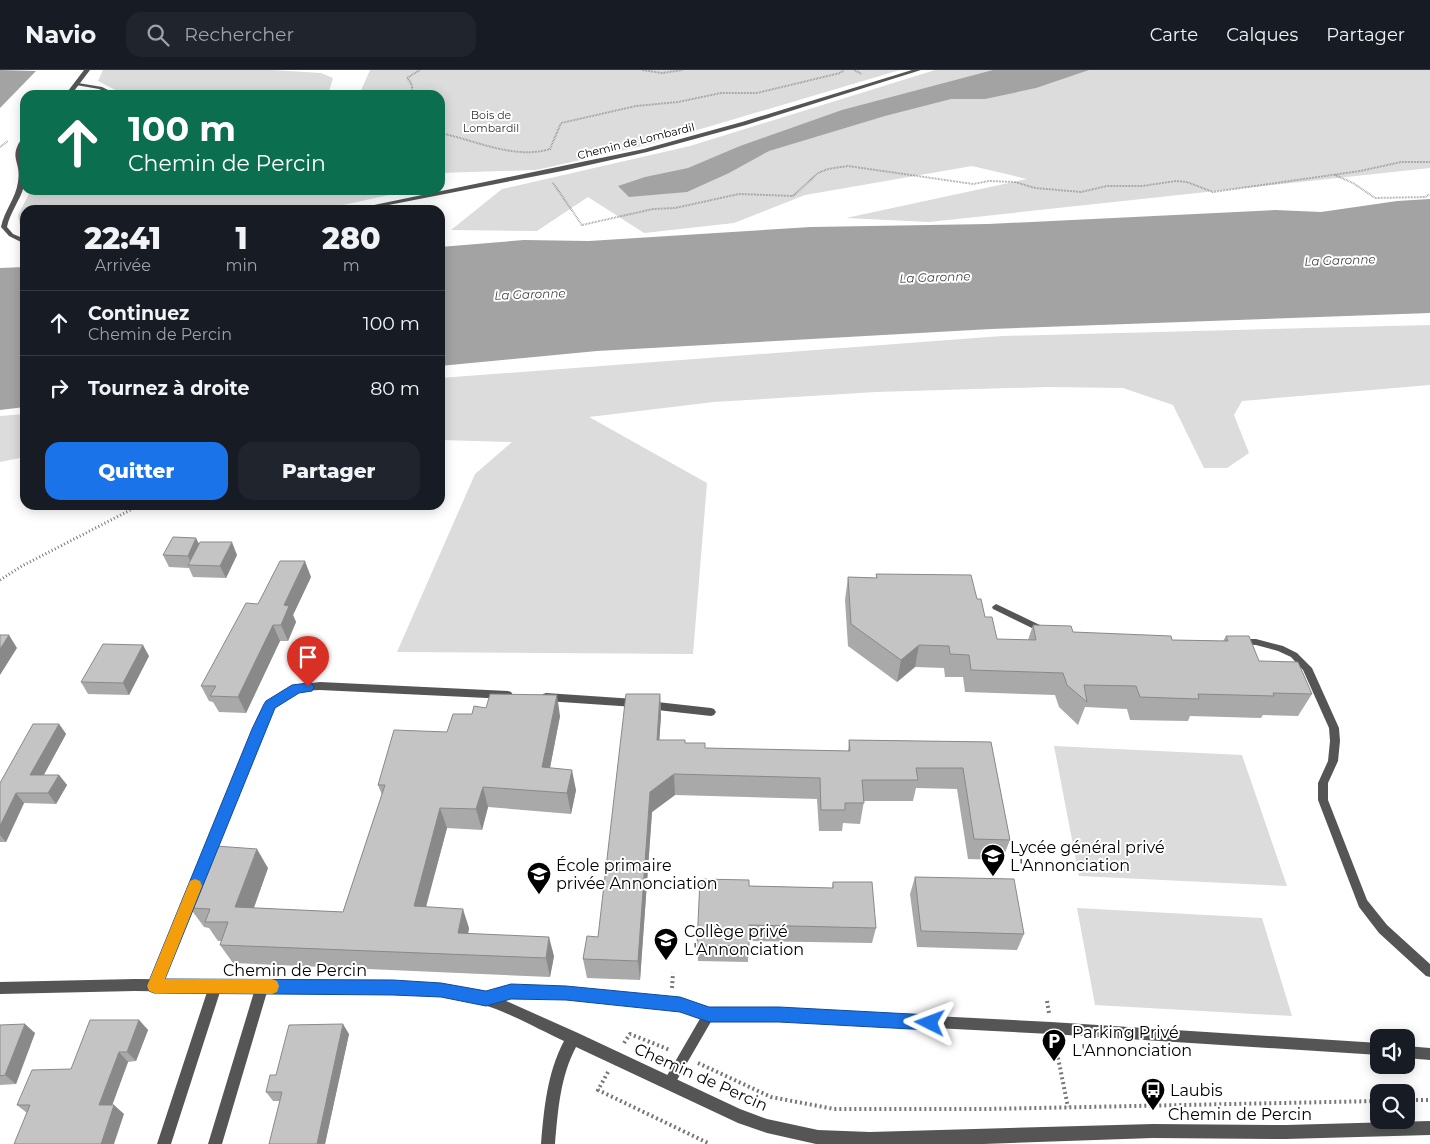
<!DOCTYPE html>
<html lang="fr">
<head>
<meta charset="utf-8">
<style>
  body { margin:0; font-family:Montserrat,sans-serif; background:#20242c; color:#f1f3f6; height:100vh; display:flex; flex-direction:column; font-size:19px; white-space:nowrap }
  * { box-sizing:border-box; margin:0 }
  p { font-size:16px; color:#9ea1a6 }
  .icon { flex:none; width:28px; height:28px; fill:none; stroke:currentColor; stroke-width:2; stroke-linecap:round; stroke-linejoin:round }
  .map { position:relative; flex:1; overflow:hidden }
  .drawer { position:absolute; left:20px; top:135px; width:425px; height:305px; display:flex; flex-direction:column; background:#171b24; border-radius:15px; box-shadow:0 2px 12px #0003 }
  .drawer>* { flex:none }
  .banner { position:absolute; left:20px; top:20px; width:425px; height:105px; border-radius:15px; box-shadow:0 2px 12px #0003; background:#0b6e4f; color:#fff; overflow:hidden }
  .controls { position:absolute; left:1370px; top:959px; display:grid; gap:10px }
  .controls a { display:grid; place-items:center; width:45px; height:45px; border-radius:10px; background:#171b24; box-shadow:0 2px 12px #0003; font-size:25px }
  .pin { position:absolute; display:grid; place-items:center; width:42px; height:42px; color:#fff; margin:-51px -21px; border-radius:50% 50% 50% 0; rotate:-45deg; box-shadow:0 0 5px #0007 }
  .pin .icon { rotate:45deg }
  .me { position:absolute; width:55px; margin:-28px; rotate:273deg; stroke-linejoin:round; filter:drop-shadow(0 0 4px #0008) }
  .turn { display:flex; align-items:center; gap:18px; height:105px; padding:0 25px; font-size:22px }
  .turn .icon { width:65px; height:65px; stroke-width:2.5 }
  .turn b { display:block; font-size:35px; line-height:42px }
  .eta { display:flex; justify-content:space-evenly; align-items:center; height:85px; text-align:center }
  .eta b { font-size:30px; font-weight:800; line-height:35px }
  .cta { display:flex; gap:10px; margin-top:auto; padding:10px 25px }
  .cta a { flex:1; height:58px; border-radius:15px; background:#1a73e8; color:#fff; font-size:20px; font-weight:800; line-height:58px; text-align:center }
  .cta a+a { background:#20242c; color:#f1f3f6 }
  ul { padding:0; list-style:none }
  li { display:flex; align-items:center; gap:15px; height:65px; padding:0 25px; border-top:1px solid #363941 }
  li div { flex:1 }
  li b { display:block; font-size:19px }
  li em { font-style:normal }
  header { display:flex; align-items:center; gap:30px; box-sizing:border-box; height:70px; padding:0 25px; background:#171b24; border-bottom:1px solid #363941 }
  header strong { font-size:24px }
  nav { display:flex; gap:28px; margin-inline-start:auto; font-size:18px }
  .search { width:350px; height:45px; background:#20242c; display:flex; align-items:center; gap:12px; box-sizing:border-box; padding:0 18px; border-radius:15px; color:#9ea1a6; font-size:19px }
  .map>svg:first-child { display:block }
  .green { fill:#dcdcdc }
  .water { fill:#a3a3a3 }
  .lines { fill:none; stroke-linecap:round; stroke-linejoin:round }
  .path-far2 { stroke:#777; stroke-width:2; stroke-dasharray:0.5 1; stroke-linecap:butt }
  .path-far1 { stroke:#777; stroke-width:3; stroke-dasharray:1 2.5; stroke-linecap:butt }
  .path { stroke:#777; stroke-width:4; stroke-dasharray:2 3; stroke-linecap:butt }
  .service { fill:#555; fill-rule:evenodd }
  .minor { fill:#555; fill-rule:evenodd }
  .wall { fill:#a9a9a9 }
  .shaded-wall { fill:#898989 }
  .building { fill:#c4c4c4; stroke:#898989 }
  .route { fill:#1a73e8; stroke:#114b97 }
  .slow { fill:#f59e0b }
  .labels { text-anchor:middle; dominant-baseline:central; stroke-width:4; stroke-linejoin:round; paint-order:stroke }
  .far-park-label { font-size:11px; fill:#333; stroke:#fff }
  .far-street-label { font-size:11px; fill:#000; stroke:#fff }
  .far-water-label { font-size:12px; font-style:italic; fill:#444; stroke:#fff }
  .near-poi-label { font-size:16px; fill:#000; stroke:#fff; text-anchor:start }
  .near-street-label { font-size:16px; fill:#000; stroke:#fff }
</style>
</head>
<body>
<header>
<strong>Navio</strong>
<div class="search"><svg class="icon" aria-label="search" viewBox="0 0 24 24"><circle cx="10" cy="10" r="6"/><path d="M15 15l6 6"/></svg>Rechercher</div>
<nav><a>Carte</a><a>Calques</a><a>Partager</a></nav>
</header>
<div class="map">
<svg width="1430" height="1074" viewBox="0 0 1430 1074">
  <rect width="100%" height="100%" fill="#fff"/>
  <g class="green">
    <polygon points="103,0 273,0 321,3 333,8 328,25 125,25 98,11"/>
    <polygon points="370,0 900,0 647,75 554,96 536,100 440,103 440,25 359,25"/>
    <polygon points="935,0 1430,0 1430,98 929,152 846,148 1027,109 972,96 805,125 734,153 644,163 588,127 537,161 451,160 502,119 690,76"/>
    <polygon points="31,120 412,120 320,140 25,140 25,160 20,156 18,145"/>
    <polygon points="1430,255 1430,315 1242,331 1234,345 1249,383 1227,398 1204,398 1173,335 1123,318 1047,317 876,322 714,332 589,347 707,413 693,584 397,582 475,404 512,372 440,370 440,308 1002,266"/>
    <polygon points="25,344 25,387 0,392 0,346"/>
    <polygon points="1054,676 1242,685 1287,816 1079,806"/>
    <polygon points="1077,838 1262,848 1292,946 1095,935"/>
  </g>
  <g class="water">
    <polygon points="0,0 36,1 0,38"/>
    <polygon points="993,0 1089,0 1036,18 985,29 951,29 885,46 769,81 729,103 687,122 629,127 618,116 645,107 688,98 740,76 842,40"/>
    <polygon points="1430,129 1430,243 991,259 597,281 440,296 440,177 524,170 589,171 811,157 988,154 1275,140 1321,142 1397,131"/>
    <polygon points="25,197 25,337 0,340 0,198"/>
  </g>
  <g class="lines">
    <g class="path-far2">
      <polyline points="642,0 662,3 683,0"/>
      <polyline points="854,0 862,4"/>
      <path d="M410,25C414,19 412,13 407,8L420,0"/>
      <path d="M440,63C475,70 514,90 550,79L561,53L636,36L678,32L721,23H757L840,3L844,0"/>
      <polyline points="0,77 8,71"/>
      <polyline points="1335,105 1353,113 1375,128 1425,127 1430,124"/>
      <polyline points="553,113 582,155 653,139 675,138 739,124 793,126 818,103 828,99 848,96 973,114 989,111 1015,112 1035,118 1081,122 1107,116 1142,116 1176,111 1187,112 1213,122 1360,101 1401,92 1430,92"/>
    </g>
    <polyline class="path-far1" points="0,510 22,496 140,435"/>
    <g class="path">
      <polyline points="672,918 673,903"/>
      <polyline points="1047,931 1049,943"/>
      <polyline points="624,973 630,964 670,980"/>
      <polyline points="1055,973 1068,1037"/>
      <polyline points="698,993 771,1027 834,1039 988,1039 1379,1031"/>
      <polyline points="608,1002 598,1020 710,1074"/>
      <polyline points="1406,1030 1430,1030"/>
    </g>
    <g class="service">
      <polygon points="78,13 102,17 118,25 112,25 99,19 76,15 76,14"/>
      <polygon points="996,534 1046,558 1047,560 1046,562 1040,562 993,539 992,537"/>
      <polygon points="1240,569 1256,569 1283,576 1297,583 1312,598 1339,658 1340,671 1338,691 1328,713 1328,730 1367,830 1387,855 1430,894 1430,907 1426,906 1379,863 1359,837 1318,730 1318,713 1328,691 1330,671 1329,658 1303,600 1291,587 1278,581 1256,575 1237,574 1235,572 1237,570"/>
      <polygon points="320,612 508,621 511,622 513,625 511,628 508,629 320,620 299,621 274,637 263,659 158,920 154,922 150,920 148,916 253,659 267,631 294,615"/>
      <polygon points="546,623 635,629 638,630 640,633 638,636 635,637 546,631 543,630 541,627 543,624"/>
      <polygon points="648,631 711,638 714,639 716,642 714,645 711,646 648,639 645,638 643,635 645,632"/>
      <polygon points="511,915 566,917 680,928 709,938 779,938 1051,952 1379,973 1379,985 1051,964 779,950 712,950 673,1017 669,1019 665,1017 663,1013 665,1009 701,947 680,940 566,929 511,927 486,935 482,933 480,929 482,925"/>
      <polygon points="1406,976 1430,978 1430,990 1406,988"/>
    </g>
    <g class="minor">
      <polygon points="84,0 90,0 71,25 65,25"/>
      <polygon points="912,0 921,0 746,55 647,82 562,101 363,140 350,140 644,79 742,52"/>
      <path d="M25,66C25,73 20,78 21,85C21,96 27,105 24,116C20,131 10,142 7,157L13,164L25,169V174L9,166L1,157C4,141 16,128 18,112C22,91 7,88 23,67Z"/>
      <path d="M135,909L393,911L441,914L486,922L578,963L740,1039L767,1049L818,1060L870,1062L1153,1054L1286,1055L1430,1051V1065L1286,1069L1153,1068L984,1074H816L767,1063L738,1053L576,977C560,1007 558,1041 555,1074H541C544,1039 547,1003 564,971C540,960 508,942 484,935C416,917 337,923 267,922L222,1074H208L254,922H220L171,1074H157L207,922L135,921L0,924V912Z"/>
    </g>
  </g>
  <g class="wall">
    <polygon points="199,473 237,485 226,508 193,507 189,498 169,497 163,485"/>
    <polygon points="876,504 977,529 985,547 997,569 1028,570 1033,555 1073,562 1172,570 1223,571 1226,566 1259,591 1312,624 1298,646 1263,645 1261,648 1190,646 1188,651 1130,650 1127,639 1085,637 1078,655 1059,637 1055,625 965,622 963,607 945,607 944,598 915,597 897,612 848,576 845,530 848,507 876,508"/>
    <polygon points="311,507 293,545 296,552 288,571 280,571 246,643 219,642 213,632 209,631 201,616"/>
    <polygon points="149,586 129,625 88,624 81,612"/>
    <polygon points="660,624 661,646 659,670 685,673 705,678 848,681 849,670 991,672 1010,770 1002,790 968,789 957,719 916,718 913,731 864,731 860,754 843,753 842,761 819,761 817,729 675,725 652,742 640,910 587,908 583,889 598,867"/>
    <polygon points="472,644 560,646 550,698 576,720 571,744 488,737 482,760 447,758 426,837 469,858 468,864 554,886 550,907 233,893 220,875 222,871 218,871 209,858 204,857 190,838 268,798 254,838 343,842 382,725 378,715"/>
    <polygon points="59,654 66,664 44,705 59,705 67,715 56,734 24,733 6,772 0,772 0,713"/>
    <polygon points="915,807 1024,864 1017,880 917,877 910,824"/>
    <polygon points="833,812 876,858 872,873 749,871 748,892 698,891 697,875 749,816 832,818"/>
    <polygon points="139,950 148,960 136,991 128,992 112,1035 124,1044 27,1043 17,1035 71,999"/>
    <polygon points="0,955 35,963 16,1014 0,1015"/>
    <polygon points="349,964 325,1074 269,1074 280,1031 273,1031 266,1022 276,1005"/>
  </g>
  <g class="shaded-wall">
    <polygon points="196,468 202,480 192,495 188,486"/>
    <polygon points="232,472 237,485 226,508 220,496"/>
    <polygon points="305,491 311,507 293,545 296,552 288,571 281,555 284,535"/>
    <polygon points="273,555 280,571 246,643 238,627"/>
    <polygon points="9,565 17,578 0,605 0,579"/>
    <polygon points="143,575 149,586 129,625 123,613"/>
    <polygon points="919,575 915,597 897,612 901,590"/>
    <polygon points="660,624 661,646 658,691 657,670"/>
    <polygon points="557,625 560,646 546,718 542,697"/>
    <polygon points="59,654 66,664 38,715 30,705"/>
    <polygon points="572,700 576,720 571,744 567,723"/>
    <polygon points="674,704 675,725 652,742 640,910 638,891 650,722"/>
    <polygon points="59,705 67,715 56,734 48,723"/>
    <polygon points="483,717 488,737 482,760 476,739"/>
    <polygon points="16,723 24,733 6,772 0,765 0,756"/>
    <polygon points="440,738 447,758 421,855 414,836"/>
    <polygon points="257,779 268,798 247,856 235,837"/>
    <polygon points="463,839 469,858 465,882 458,863"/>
    <polygon points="549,867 554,886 550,907 546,888"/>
    <polygon points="139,950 148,960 136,991 127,982"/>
    <polygon points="25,954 35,963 16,1014 5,1005"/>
    <polygon points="343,954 349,964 325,1074 317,1074"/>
    <polygon points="119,982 128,992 109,1044 99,1035"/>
    <polygon points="114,1035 124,1044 114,1074 101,1074"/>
  </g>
  <g class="building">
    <polygon points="173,467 196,468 188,486 163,485"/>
    <polygon points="200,472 232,472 220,496 188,495"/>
    <polygon points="280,491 305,491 284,535 289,536 281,555 273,555 238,627 210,626 216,616 201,616 246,533 258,534"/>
    <polygon points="876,504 971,505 977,529 981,529 985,547 992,547 997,569 1036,570 1033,555 1071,556 1073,562 1171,566 1172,570 1228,571 1226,566 1249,566 1259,591 1298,592 1312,624 1273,623 1274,626 1198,624 1199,629 1140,627 1136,616 1084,615 1087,632 1067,615 1063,603 971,600 969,585 950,584 949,576 919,575 901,590 851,554 848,507 877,508"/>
    <polygon points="0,565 9,565 0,579"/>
    <polygon points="103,574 143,575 123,613 81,612"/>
    <polygon points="490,624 557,625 542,697 572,700 567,723 483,717 476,739 440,738 414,836 463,839 458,863 549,867 546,888 220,875 228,852 205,852 210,839 190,838 216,776 257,779 235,837 343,842 385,715 378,715 394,660 447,662 453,644 472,644 474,636 486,638"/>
    <polygon points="626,624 660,624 657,670 685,670 685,673 705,673 705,678 850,681 849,670 991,672 1010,770 974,769 963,698 916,698 918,710 862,710 864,733 845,733 845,740 821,740 820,708 674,704 650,722 638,891 583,889 587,866 598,867"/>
    <polygon points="33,654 59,654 30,705 59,705 48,723 16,723 0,756 0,713"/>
    <polygon points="915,807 1014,809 1024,864 921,861"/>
    <polygon points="700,809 749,810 749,816 833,818 833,812 872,812 876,858 749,855 749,876 697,875"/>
    <polygon points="90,950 139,950 127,982 119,982 99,1035 114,1035 101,1074 14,1074 30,1035 17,1035 32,1000 71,999"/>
    <polygon points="25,954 5,1005 0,1006 0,955"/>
    <polygon points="343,954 317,1074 269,1074 282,1022 266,1022 270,1005 276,1005 289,955"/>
  </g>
  <polygon class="route" points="308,613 312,614 314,617 312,621 299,623 275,638 165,909 393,910 441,913 486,921 511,914 566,916 680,927 709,937 779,937 930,945 936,947 938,953 936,958 930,960 779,952 709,952 680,942 566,930 511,929 486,936 441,927 393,925 154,923 149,921 147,916 252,659 264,634 266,631 292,615"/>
  <polygon class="slow" points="195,809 200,811 202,816 165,909 272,909 277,911 279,916 277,922 272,924 154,923 149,921 147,916 188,816 190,811"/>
  <defs>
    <symbol id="school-pin" viewBox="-11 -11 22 30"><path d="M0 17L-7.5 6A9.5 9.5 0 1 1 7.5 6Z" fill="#000" stroke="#fff"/><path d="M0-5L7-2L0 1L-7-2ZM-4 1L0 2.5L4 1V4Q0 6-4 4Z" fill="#fff"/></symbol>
    <symbol id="parking-pin" viewBox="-11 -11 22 30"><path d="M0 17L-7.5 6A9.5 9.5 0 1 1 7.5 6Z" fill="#000" stroke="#fff"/><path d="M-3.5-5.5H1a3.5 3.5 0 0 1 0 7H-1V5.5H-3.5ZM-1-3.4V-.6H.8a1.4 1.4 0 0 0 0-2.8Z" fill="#fff"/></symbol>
    <symbol id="bus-pin" viewBox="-11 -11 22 30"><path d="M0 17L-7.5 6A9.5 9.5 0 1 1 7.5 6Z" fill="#000" stroke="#fff"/><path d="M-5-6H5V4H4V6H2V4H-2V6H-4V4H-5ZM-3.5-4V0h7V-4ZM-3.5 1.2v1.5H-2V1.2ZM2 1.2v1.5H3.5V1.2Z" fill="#fff"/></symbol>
  </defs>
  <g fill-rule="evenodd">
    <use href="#school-pin" x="979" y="772" width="28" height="38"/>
    <use href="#school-pin" x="525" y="790" width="28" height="38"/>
    <use href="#school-pin" x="652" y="856" width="28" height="38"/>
    <use href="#parking-pin" x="1040" y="957" width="28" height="38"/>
    <use href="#bus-pin" x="1139" y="1006" width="28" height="38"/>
  </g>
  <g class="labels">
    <g class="far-park-label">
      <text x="491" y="45">Bois de<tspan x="491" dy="13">Lombardil</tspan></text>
    </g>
    <g class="far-street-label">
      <text transform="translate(636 71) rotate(-14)">Chemin de Lombardil</text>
    </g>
    <g class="far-water-label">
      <text transform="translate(1340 190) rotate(-2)">La Garonne</text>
      <text transform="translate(935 207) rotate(-2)">La Garonne</text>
      <text transform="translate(530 224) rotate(-2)">La Garonne</text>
    </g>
    <g class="near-poi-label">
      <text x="1010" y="777">Lycée général privé<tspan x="1010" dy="18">L'Annonciation</tspan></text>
      <text x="556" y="795">École primaire<tspan x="556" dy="18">privée Annonciation</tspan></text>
      <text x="684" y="861">Collège privé<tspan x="684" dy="18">L'Annonciation</tspan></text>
      <text x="1072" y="962">Parking Privé<tspan x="1072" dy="18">L'Annonciation</tspan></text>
      <text x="1170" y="1020">Laubis</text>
    </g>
    <g class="near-street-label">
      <text x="295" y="900">Chemin de Percin</text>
      <text transform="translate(701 1007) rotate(24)">Chemin de Percin</text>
      <text x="1240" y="1044">Chemin de Percin</text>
    </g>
  </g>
</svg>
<div class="controls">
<a><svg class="icon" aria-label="sound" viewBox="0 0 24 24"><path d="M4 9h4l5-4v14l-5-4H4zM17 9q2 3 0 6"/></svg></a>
<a><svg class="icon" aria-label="search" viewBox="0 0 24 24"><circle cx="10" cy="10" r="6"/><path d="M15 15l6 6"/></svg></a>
</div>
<div class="pin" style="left:308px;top:617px;background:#d93025"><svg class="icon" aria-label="arrive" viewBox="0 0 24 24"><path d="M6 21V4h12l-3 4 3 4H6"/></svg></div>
<svg class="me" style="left:930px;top:953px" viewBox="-20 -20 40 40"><path d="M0-17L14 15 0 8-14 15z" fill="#1a73e8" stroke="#fff" stroke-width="4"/></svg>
<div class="banner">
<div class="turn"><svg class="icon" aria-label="ahead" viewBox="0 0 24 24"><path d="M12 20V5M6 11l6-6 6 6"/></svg><div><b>100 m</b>Chemin de Percin</div></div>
</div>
<section class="drawer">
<div class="eta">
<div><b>22:41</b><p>Arrivée</p></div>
<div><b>1</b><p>min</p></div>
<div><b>280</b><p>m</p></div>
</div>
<ul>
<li><svg class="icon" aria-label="ahead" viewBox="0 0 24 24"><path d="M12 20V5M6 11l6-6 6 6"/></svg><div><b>Continuez</b><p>Chemin de Percin</p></div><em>100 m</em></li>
<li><svg class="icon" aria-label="right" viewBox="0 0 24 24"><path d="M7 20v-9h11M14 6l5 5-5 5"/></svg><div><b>Tournez à droite</b></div><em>80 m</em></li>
</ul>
<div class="cta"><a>Quitter</a><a>Partager</a></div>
</section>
</div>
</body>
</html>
